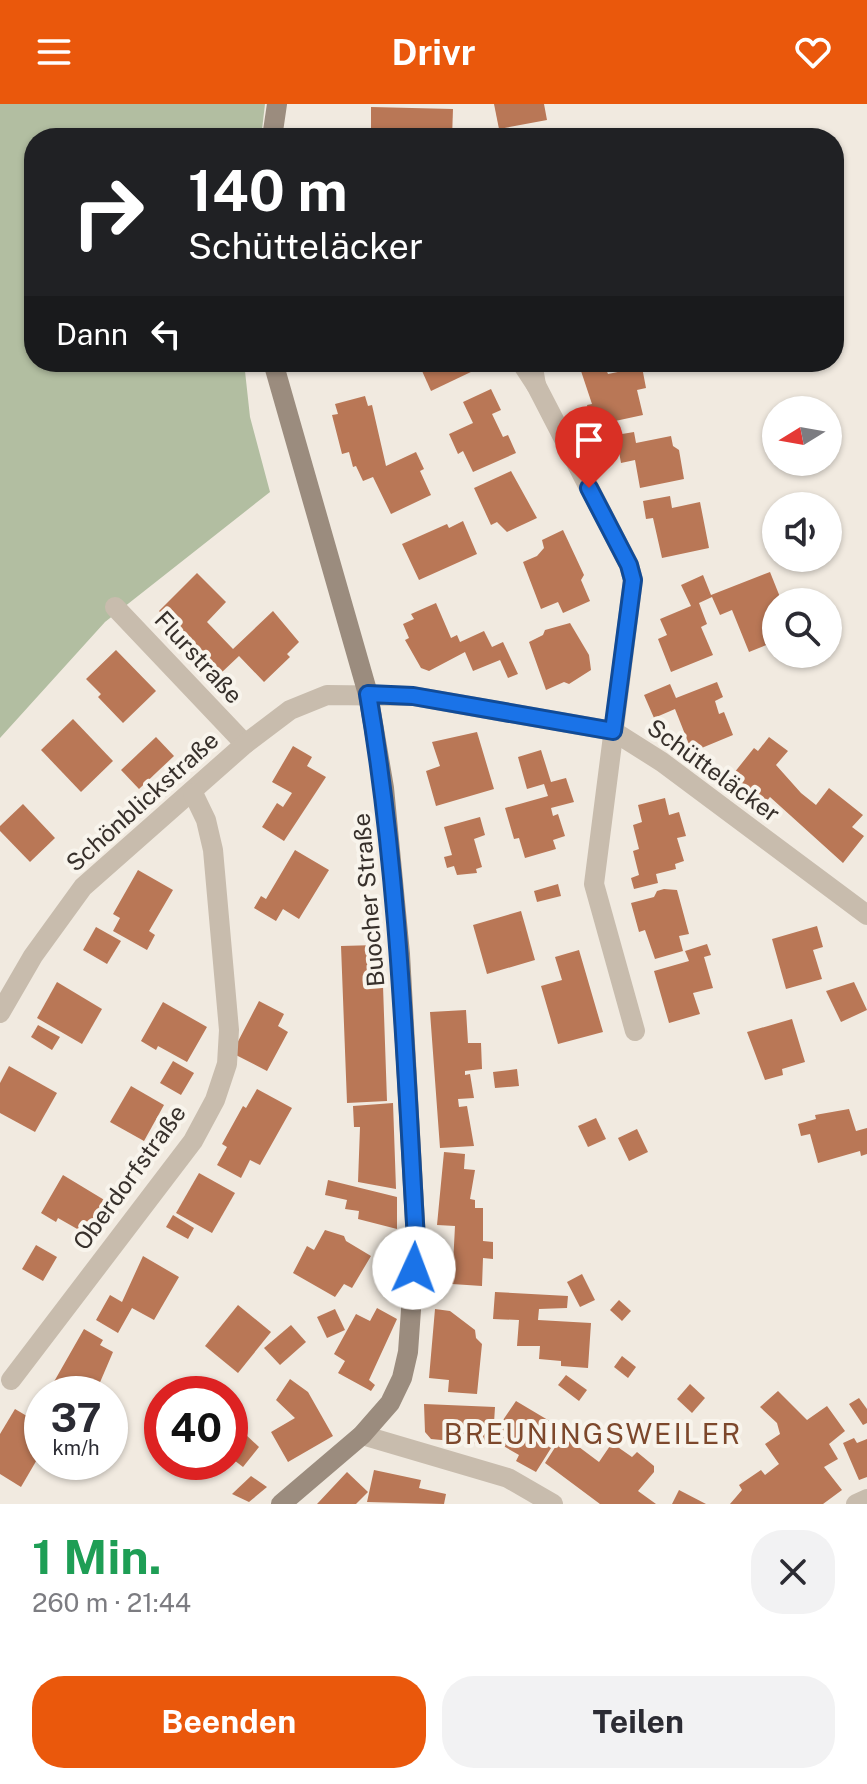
<!DOCTYPE html>
<html lang="de">
<head>
<meta charset="utf-8">
<style>
  body { margin:0; font-family:"Public Sans",sans-serif; background:#f2f2f3; color:#2b2b33; height:100vh; display:flex; flex-direction:column; font-size:30px; white-space:nowrap }
  * { box-sizing:border-box; margin:0 }
  p { font-size:26px; color:#7c7c81 }
  .icon { flex:none; width:44px; height:44px; fill:none; stroke:currentColor; stroke-width:2; stroke-linecap:round; stroke-linejoin:round }
  .map { position:relative; height:1400px; overflow:hidden }
  .sheet { display:flex; flex-direction:column; background:#fff; flex:1 }
  .sheet>* { flex:none }
  .hud { position:absolute; left:24px; top:24px; width:820px; height:244px; border-radius:32px; box-shadow:0 2px 6px #0004; background:#202124; color:#fff; overflow:hidden }
  .needle { width:52px; rotate:259deg }
  .buttons { position:absolute; left:762px; top:292px; display:grid; gap:16px }
  .buttons a { display:grid; place-items:center; width:80px; height:80px; border-radius:50%; background:#fff; box-shadow:0 2px 6px #0004; font-size:40px }
  .speed { position:absolute; left:24px; top:1272px; display:flex; gap:16px; font-size:40px; font-weight:700; text-align:center }
  .speed>* { display:grid; place-content:center; width:104px; height:104px; border-radius:50%; background:#fff; box-shadow:0 2px 6px #0004; line-height:1 }
  .speed small { font-size:20px; font-weight:400 }
  .speed .limit { border:12px solid #d22; background:#fff; color:#111 }
  .pin { position:absolute; display:grid; place-items:center; width:68px; height:68px; color:#fff; margin:-82px -34px; border-radius:50% 50% 50% 0; rotate:-45deg; box-shadow:0 0 8px #0007 }
  .pin .icon { rotate:45deg }
  .me { position:absolute; width:88px; margin:-44px; rotate:2deg; stroke-linejoin:round; filter:drop-shadow(0 0 6px #0008) }
  .turn { display:flex; align-items:center; gap:28px; height:168px; padding:0 32px; font-size:36px }
  .turn .icon { width:104px; height:104px; stroke-width:2.5 }
  .turn b { display:block; font-size:56px; line-height:68px }
  .then { display:flex; align-items:center; height:76px; padding:0 32px; background:#0003; gap:16px; font-size:30px }
  .round { display:grid; place-items:center; flex:none; width:84px; height:84px; border-radius:32px; background:#f2f2f3 }
  .summary { display:flex; align-items:center; justify-content:space-between; height:136px; padding:0 32px }
  h1 { font-size:48px; font-weight:700; line-height:60px; color:#1e9e55 }
  .cta { display:flex; gap:16px; margin-top:auto; padding:16px 32px }
  .cta a { flex:1; height:92px; border-radius:32px; background:#ea580c; color:#fff; font-size:32px; font-weight:700; line-height:92px; text-align:center }
  .cta a+a { background:#f2f2f3; color:#2b2b33 }
  header { display:flex; justify-content:space-between; align-items:center; height:104px; padding:0 32px; background:#ea580c; color:#fff; font-size:36px; font-weight:700 }
  .map>svg:first-child { display:block }
  .green { fill:#b2bea1 }
  .building { fill:#b97756 }
  .lines { fill:none; stroke-linecap:round; stroke-linejoin:round }
  .street { stroke:#c8bcad; stroke-width:20 }
  .secondary { stroke:#9b8c7e; stroke-width:20 }
  .route-casing { stroke:#114b97; stroke-width:20 }
  .route { stroke:#1a73e8; stroke-width:14 }
  .labels { text-anchor:middle; dominant-baseline:central; stroke-width:8; stroke-linejoin:round; paint-order:stroke }
  .street-label { font-size:24px; fill:#37302b; stroke:#f8f4ec }
  .quarter-label { font-size:28px; letter-spacing:2px; fill:#7d482c; stroke:#f8f4ec }
</style>
</head>
<body>
<header><svg class="icon" aria-label="menu" viewBox="0 0 24 24"><path d="M4 6h16M4 12h16M4 18h16"/></svg>Drivr<svg class="icon" aria-label="heart" viewBox="0 0 24 24"><path d="M12 20l-8-8c-3-5 5-10 8-4 3-6 11-1 8 4z"/></svg></header>
<div class="map">
<svg width="867" height="1400" viewBox="0 0 867 1400">
  <rect width="100%" height="100%" fill="#f1eae0"/>
  <polygon class="green" points="0,0 265,0 261,34 34,34 34,258 244,258 250,313 270,388 105,518 0,634"/>
  <g class="building">
    <polygon points="494,0 544,0 547,16 499,25"/>
    <polygon points="371,3 453,5 452,34 371,34"/>
    <polygon points="418,258 469,258 473,267 431,287"/>
    <polygon points="578,258 603,258 608,270 642,263 646,284 637,286 643,311 592,322 587,301 592,300"/>
    <polygon points="491,285 501,306 492,310 503,333 508,331 516,349 473,368 463,347 458,350 449,330 473,319 463,298"/>
    <polygon points="365,292 368,302 372,301 386,362 416,348 424,365 420,367 431,391 391,410 373,373 363,377 356,362 353,363 349,348 342,350 332,311 338,310 335,300"/>
    <polygon points="634,328 636,339 671,332 673,342 679,346 684,375 640,384 635,356 621,359 616,331"/>
    <polygon points="511,367 537,414 507,428 497,418 491,421 474,384"/>
    <polygon points="670,392 672,404 700,398 709,444 662,454 653,414 646,415 643,397"/>
    <polygon points="463,417 477,450 419,476 402,440 447,420 449,424"/>
    <polygon points="563,426 584,471 581,476 590,497 563,509 558,498 541,505 523,458 537,452 544,444 542,436"/>
    <polygon points="770,468 782,498 776,498 776,537 749,548 732,506 720,511 712,493 699,499 707,520 701,523 713,551 671,568 658,535 667,531 660,515 691,502 681,481 703,471 711,491"/>
    <polygon points="197,469 226,498 207,518 233,545 273,507 299,538 287,550 290,553 264,578 239,552 220,570 159,507"/>
    <polygon points="436,499 451,534 457,531 460,538 484,527 492,543 503,538 518,570 508,574 500,556 473,567 465,548 429,567 421,564 405,536 409,534 403,520 414,515 411,510"/>
    <polygon points="570,519 589,551 591,566 569,580 564,578 546,586 529,538 543,531 545,526"/>
    <polygon points="116,546 156,587 123,619 98,593 101,590 86,575"/>
    <polygon points="717,578 723,593 715,597 719,610 724,608 733,631 692,648 675,605 654,614 644,591 670,580 676,594"/>
    <polygon points="73,615 113,657 81,688 41,646"/>
    <polygon points="477,628 494,685 436,702 426,667 440,662 432,638"/>
    <polygon points="156,633 174,652 139,685 121,666"/>
    <polygon points="769,633 788,647 776,661 801,689 816,701 829,684 863,711 852,723 864,732 843,759 770,693 766,698 730,674 754,644 758,647"/>
    <polygon points="293,642 312,653 307,662 326,673 284,737 262,723 277,699 283,703 292,689 272,678"/>
    <polygon points="541,646 551,678 566,674 574,698 551,704 553,712 558,710 565,732 553,736 556,745 525,754 519,734 514,735 505,704 548,692 544,680 527,685 518,653"/>
    <polygon points="665,694 669,711 679,708 686,732 677,734 684,757 675,760 676,765 656,770 658,779 634,785 631,774 639,771 633,747 639,745 633,721 642,718 638,701"/>
    <polygon points="23,700 55,734 30,758 0,727 0,722"/>
    <polygon points="480,713 485,731 474,735 482,763 476,765 477,769 457,771 454,762 447,764 444,753 452,751 444,723"/>
    <polygon points="295,746 329,766 299,815 283,805 276,817 254,804 261,792 266,795"/>
    <polygon points="138,766 173,786 149,827 155,831 147,846 113,827 120,814 113,810"/>
    <polygon points="558,780 561,792 537,798 534,787"/>
    <polygon points="664,785 677,786 689,830 679,832 683,847 655,855 645,826 639,828 631,799 654,793 657,787"/>
    <polygon points="521,807 535,856 487,870 473,821"/>
    <polygon points="817,822 823,843 813,846 822,875 786,885 772,835"/>
    <polygon points="96,823 121,837 107,860 83,846"/>
    <polygon points="707,840 711,851 704,853 713,884 693,889 700,910 669,919 654,867 689,857 685,847"/>
    <polygon points="377,841 378,854 382,853 387,997 347,999 341,842"/>
    <polygon points="579,846 603,928 558,940 541,882 562,876 555,853"/>
    <polygon points="57,878 102,905 82,940 37,914"/>
    <polygon points="854,878 867,906 841,918 826,887"/>
    <polygon points="259,897 284,910 278,922 288,928 267,967 232,949"/>
    <polygon points="163,898 207,923 187,958 158,942 156,946 141,937"/>
    <polygon points="466,906 468,939 481,939 482,965 465,967 465,971 470,970 474,994 458,995 459,1003 467,1002 474,1042 440,1044 430,908"/>
    <polygon points="792,915 805,958 782,965 783,971 765,976 747,928"/>
    <polygon points="38,921 60,933 52,946 31,933"/>
    <polygon points="173,957 194,969 181,991 160,979"/>
    <polygon points="9,962 57,989 35,1028 0,1009 0,979"/>
    <polygon points="517,965 519,982 495,984 493,968"/>
    <polygon points="131,982 164,1001 144,1037 110,1018"/>
    <polygon points="257,985 292,1004 260,1061 250,1056 241,1074 217,1061 227,1043 222,1040 243,1002 246,1004"/>
    <polygon points="393,999 396,1085 358,1078 360,1023 354,1023 353,1002"/>
    <polygon points="849,1005 856,1027 867,1024 867,1050 861,1052 860,1047 818,1059 810,1030 801,1032 798,1020 816,1015 815,1011"/>
    <polygon points="596,1014 606,1035 588,1043 578,1022"/>
    <polygon points="637,1025 648,1048 629,1057 618,1034"/>
    <polygon points="444,1048 465,1050 464,1065 475,1066 470,1095 475,1096 475,1104 483,1104 483,1137 493,1138 493,1155 483,1154 482,1182 452,1180 455,1122 437,1121"/>
    <polygon points="199,1069 235,1089 212,1129 176,1109"/>
    <polygon points="63,1071 106,1097 86,1130 58,1114 56,1118 41,1109"/>
    <polygon points="328,1076 397,1093 397,1125 358,1115 359,1107 345,1105 347,1096 325,1091"/>
    <polygon points="173,1111 194,1124 188,1135 166,1123"/>
    <polygon points="325,1126 344,1132 346,1137 371,1152 352,1184 344,1180 335,1193 293,1169 307,1142 314,1146"/>
    <polygon points="36,1141 57,1153 43,1177 22,1165"/>
    <polygon points="143,1152 179,1173 154,1216 132,1204 118,1229 96,1216 110,1191 122,1198"/>
    <polygon points="582,1170 595,1196 580,1203 567,1178"/>
    <polygon points="495,1188 568,1192 567,1204 539,1205 538,1216 591,1219 588,1264 561,1262 561,1257 539,1255 540,1242 517,1242 519,1216 493,1215"/>
    <polygon points="619,1196 631,1207 622,1217 610,1206"/>
    <polygon points="238,1201 271,1228 238,1269 205,1242"/>
    <polygon points="377,1204 397,1215 369,1276 375,1281 371,1287 338,1269 345,1257 334,1250 356,1210 370,1217"/>
    <polygon points="335,1205 345,1226 327,1234 317,1213"/>
    <polygon points="435,1205 450,1207 475,1226 476,1234 482,1240 477,1290 448,1288 449,1276 429,1274"/>
    <polygon points="291,1221 306,1238 280,1261 264,1244"/>
    <polygon points="84,1225 103,1236 100,1241 113,1248 95,1290 79,1283 75,1290 47,1290"/>
    <polygon points="622,1252 636,1263 628,1274 614,1263"/>
    <polygon points="566,1271 587,1286 579,1297 558,1281"/>
    <polygon points="290,1275 308,1288 333,1332 288,1358 271,1328 295,1314 276,1296"/>
    <polygon points="690,1280 705,1294 692,1309 677,1295"/>
    <polygon points="778,1287 807,1316 827,1302 845,1327 829,1340 838,1355 824,1363 842,1386 823,1400 730,1400 742,1386 739,1381 761,1366 765,1371 779,1360 765,1340 780,1330 777,1319 760,1303"/>
    <polygon points="859,1294 867,1305 867,1319 863,1321 849,1300"/>
    <polygon points="516,1297 563,1325 536,1368 516,1357 519,1351 493,1336 493,1341 431,1335 425,1328 424,1300 495,1303 494,1319 501,1319"/>
    <polygon points="15,1305 42,1321 42,1347 21,1383 0,1370 0,1330"/>
    <polygon points="230,1316 259,1343 243,1363 230,1353"/>
    <polygon points="563,1331 599,1358 612,1339 632,1353 637,1348 654,1362 654,1368 638,1387 656,1400 600,1400 545,1359"/>
    <polygon points="854,1334 857,1339 867,1335 867,1373 859,1376 843,1339"/>
    <polygon points="374,1366 421,1376 419,1384 446,1390 444,1400 367,1398"/>
    <polygon points="347,1368 368,1388 356,1400 317,1400"/>
    <polygon points="251,1372 267,1383 249,1398 232,1390"/>
    <polygon points="679,1386 706,1400 672,1400"/>
  </g>
  <g class="lines">
    <g class="street">
      <polyline points="521,258 536,281 532,258"/>
      <polyline points="536,281 629,461 633,476 594,780 635,927"/>
      <polyline points="115,503 245,640"/>
      <polyline points="0,909 33,852 83,783 245,640 290,606 327,591 413,592 613,627 662,658 867,811"/>
      <polyline points="11,1276 193,1037 215,996 227,960 229,926 213,746 206,716 193,689"/>
      <polyline points="362,1331 508,1374 553,1400"/>
      <polyline points="856,1400 867,1395"/>
    </g>
    <g class="secondary">
      <polyline points="272,34 277,0"/>
      <polyline points="273,258 368,590 384,684 400,850 416,1136 408,1248 402,1274 390,1299 362,1331 281,1400"/>
    </g>
  </g>
  <g class="lines">
    <defs>
      <path id="route" d="M414,1164L416,1136C405,953 399,771 368,590L413,592L613,627L633,476L629,461L589,384"/>
    </defs>
    <use href="#route" class="route-casing"/>
    <use href="#route" class="route"/>
  </g>
  <g class="labels">
    <g class="street-label">
      <text transform="translate(199 553) rotate(47)">Flurstraße</text>
      <text transform="translate(714 666) rotate(36)">Schütteläcker</text>
      <text transform="translate(142 697) rotate(-42)">Schönblickstraße</text>
      <text transform="translate(368 796) rotate(-95)">Buocher Straße</text>
      <text transform="translate(129 1073) rotate(-54)">Oberdorfstraße</text>
    </g>
    <g class="quarter-label">
      <text x="593" y="1329">BREUNINGSWEILER</text>
    </g>
  </g>
</svg>
<div class="buttons">
<a><svg class="needle" viewBox="-14 -14 28 28"><path d="M0-13l5 13h-10z" fill="#e53935"/><path d="M0 13l5-13h-10z" fill="#7c7c81"/></svg></a>
<a><svg class="icon" aria-label="sound" viewBox="0 0 24 24"><path d="M4 9h4l5-4v14l-5-4H4zM17 9q2 3 0 6"/></svg></a>
<a><svg class="icon" aria-label="search" viewBox="0 0 24 24"><circle cx="10" cy="10" r="6"/><path d="M15 15l6 6"/></svg></a>
</div>
<div class="speed"><div>37<small>km/h</small></div><div class="limit">40</div></div>
<div class="pin" style="left:589px;top:384px;background:#d93025"><svg class="icon" aria-label="arrive" viewBox="0 0 24 24"><path d="M6 21V4h12l-3 4 3 4H6"/></svg></div>
<svg class="me" style="left:414px;top:1164px" viewBox="-20 -20 40 40"><circle r="19" fill="#fff"/><path d="M0-13L10 11 0 6-10 11z" fill="#1a73e8"/></svg>
<div class="hud">
<div class="turn"><svg class="icon" aria-label="right" viewBox="0 0 24 24"><path d="M7 20v-9h11M14 6l5 5-5 5"/></svg><div><b>140 m</b>Schütteläcker</div></div>
<div class="then">Dann<svg class="icon" aria-label="left" viewBox="0 0 24 24"><path d="M17 20v-9H6M10 6l-5 5 5 5"/></svg></div>
</div>
</div>
<section class="sheet">
<div class="summary"><div><h1>1 Min.</h1><p>260 m · 21:44</p></div><a class="round"><svg class="icon" aria-label="close" viewBox="0 0 24 24"><path d="M6 6l12 12M18 6L6 18"/></svg></a></div>
<div class="cta"><a>Beenden</a><a>Teilen</a></div>
</section>
</body>
</html>
